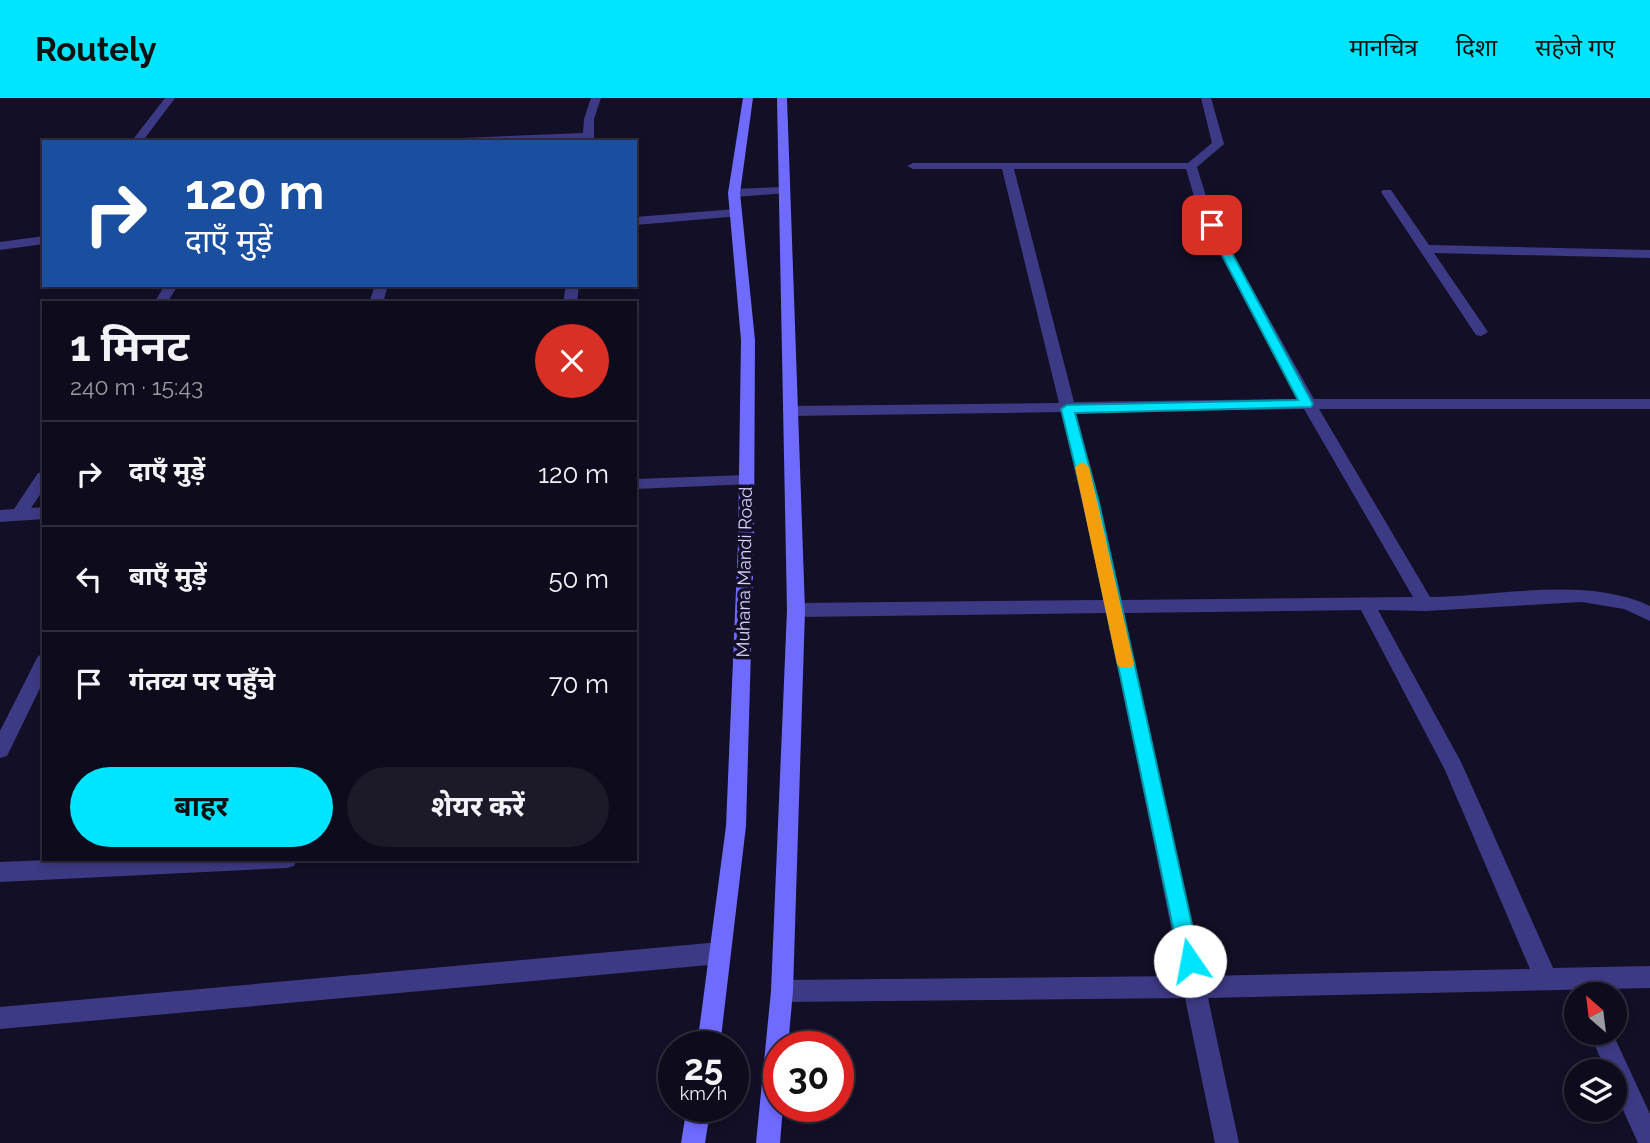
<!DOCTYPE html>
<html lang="hi">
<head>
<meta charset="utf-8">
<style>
  body { margin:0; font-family:Raleway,"Noto Sans Devanagari",sans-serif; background:#1c1929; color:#f1f3f6; height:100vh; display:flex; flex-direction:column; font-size:26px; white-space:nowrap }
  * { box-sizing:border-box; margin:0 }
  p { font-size:23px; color:#9b9ba3 }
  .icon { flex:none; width:38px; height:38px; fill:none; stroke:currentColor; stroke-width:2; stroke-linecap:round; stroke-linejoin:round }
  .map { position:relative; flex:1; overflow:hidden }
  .sheet { position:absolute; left:42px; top:203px; width:595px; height:560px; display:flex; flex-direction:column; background:#0e0b1c; border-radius:0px; box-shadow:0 4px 10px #0003,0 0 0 2px #2e2b3b }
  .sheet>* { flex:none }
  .top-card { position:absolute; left:42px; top:42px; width:595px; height:147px; border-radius:0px; box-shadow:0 4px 10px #0003,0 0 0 2px #2e2b3b; background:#1a4fa0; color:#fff; overflow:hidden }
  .needle { width:46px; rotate:332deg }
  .fabs { position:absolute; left:1564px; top:884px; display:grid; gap:14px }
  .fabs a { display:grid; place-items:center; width:63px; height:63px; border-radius:50%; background:#0e0b1c; box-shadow:0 4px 10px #0003,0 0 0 2px #2e2b3b; font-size:35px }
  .speed { position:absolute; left:658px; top:933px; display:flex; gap:14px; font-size:35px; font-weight:700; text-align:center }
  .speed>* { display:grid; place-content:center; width:91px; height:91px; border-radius:50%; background:#0e0b1c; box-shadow:0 4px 10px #0003,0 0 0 2px #2e2b3b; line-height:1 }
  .speed small { font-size:18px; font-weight:400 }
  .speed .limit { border:10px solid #d22; background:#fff; color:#111 }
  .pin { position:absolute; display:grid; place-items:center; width:60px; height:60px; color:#fff; margin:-30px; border-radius:14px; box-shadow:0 4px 10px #0006 }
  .me { position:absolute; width:77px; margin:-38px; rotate:348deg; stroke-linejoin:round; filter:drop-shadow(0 0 5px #0008) }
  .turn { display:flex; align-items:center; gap:24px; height:147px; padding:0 28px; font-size:32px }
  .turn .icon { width:91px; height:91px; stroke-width:2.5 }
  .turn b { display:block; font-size:49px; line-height:60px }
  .round { display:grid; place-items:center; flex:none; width:74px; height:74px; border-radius:37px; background:#1c1929 }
  .summary { display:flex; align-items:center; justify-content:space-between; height:119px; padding:0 28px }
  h1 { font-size:42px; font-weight:700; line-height:52px }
  .cta { display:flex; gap:14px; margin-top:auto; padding:14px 28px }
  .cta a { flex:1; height:80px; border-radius:42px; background:#00e5ff; color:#111; font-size:28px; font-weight:700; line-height:80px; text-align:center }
  .cta a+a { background:#1c1929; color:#f1f3f6 }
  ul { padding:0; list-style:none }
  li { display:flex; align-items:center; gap:21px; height:105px; padding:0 28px; border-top:2px solid #2e2b3b }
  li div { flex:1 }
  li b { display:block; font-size:26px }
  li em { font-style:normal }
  header { display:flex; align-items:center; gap:42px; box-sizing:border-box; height:98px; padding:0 35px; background:#00e5ff; color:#111 }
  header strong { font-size:33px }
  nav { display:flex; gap:38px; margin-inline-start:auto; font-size:24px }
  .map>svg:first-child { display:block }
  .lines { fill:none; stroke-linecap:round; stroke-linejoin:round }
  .minor { fill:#3d3a85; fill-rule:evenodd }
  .tertiary { fill:#3d3a85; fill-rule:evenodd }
  .secondary { fill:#6f6bff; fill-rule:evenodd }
  .route { fill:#00e5ff; stroke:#0095a6; stroke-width:2 }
  .slow { fill:#f59e0b }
  .labels { text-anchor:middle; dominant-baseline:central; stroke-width:7; stroke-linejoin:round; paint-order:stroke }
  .street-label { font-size:18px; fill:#d9d4ff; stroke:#130f26 }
</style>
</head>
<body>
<header>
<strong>Routely</strong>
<nav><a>मानचित्र</a><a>दिशा</a><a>सहेजे गए</a></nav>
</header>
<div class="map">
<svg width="1650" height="1045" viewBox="0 0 1650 1045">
  <rect width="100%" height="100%" fill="#130f26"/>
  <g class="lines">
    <g class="minor">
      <polygon points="165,0 175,0 142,44 131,44"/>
      <polygon points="591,0 601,0 594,21 594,44 582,44 583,42 433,44 438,41 583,35 584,21"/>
      <path d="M1201,0H1211L1224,46L1197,69L1208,105L1224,140L1314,301H1650V311H1319L1430,499C1500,498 1586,478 1650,508V523L1624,511L1582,504L1426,513L1378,512L1461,664L1553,870L1650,868V890L1208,900L1239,1045H1215L1185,900L782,904L774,901L771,893L774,885L782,882L1181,878L1107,515L796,519L790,517L787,512L790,507L796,505L1104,502L1062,314L790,318L783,313L790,308L1059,305L1002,71H913L907,68L913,65H1188L1212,45ZM1014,71H1186L1196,105L1212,140L1299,301L1074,304ZM1304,311L1413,499L1121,502L1076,314ZM1361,512L1445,672L1530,871L1203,878L1124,515Z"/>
      <polygon points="1383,92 1391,92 1429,147 1650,152 1650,160 1434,155 1488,234 1481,238 1476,237 1381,94"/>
      <polygon points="736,111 742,115 740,118 635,127 635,119"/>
      <polygon points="44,138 44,146 0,152 0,144"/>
      <polygon points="165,187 178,187 167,205 154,205"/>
      <polygon points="375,187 388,187 383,205 369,205"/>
      <polygon points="566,187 579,187 577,205 563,205"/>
      <polygon points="44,374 44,391 31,410 44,409 44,421 0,424 0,412 14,411 38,375"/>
      <polygon points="746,377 752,378 754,382 752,386 635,391 635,381"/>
      <polygon points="44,556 44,582 7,658 0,660 0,633 38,558"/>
      <polygon points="72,761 297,761 294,768 287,770 0,784 0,764"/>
      <polygon points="720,844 728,848 731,855 728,862 720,866 0,931 0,909"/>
      <polygon points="1589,934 1612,934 1650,1016 1650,1045 1638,1045 1615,994 1615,973 1606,973"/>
    </g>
    <polygon class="tertiary" points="783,89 789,93 787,95 734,99 728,95 734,91"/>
    <g class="secondary">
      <polygon points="743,0 753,0 740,95 755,242 754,444 746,728 720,948 697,948 726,728 738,444 741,242 728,95"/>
      <polygon points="777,0 787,0 805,512 793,893 788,948 779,948 779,1008 783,1008 780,1045 756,1045 771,893 787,512"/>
      <polygon points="687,1008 711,1008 705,1045 681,1045"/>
    </g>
  </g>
  <polygon class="route" points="1212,124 1217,127 1313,306 1311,309 1075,315 1099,405 1200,863 1197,870 1190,873 1183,870 1180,863 1084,405 1061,311 1067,307 1298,302 1206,127"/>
  <polygon class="slow" points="1082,364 1089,369 1134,566 1131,570 1120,570 1117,566 1075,369"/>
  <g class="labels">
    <g class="street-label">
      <text transform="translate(744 474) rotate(-89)">Muhana Mandi Road</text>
    </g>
  </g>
</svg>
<div class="fabs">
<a><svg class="needle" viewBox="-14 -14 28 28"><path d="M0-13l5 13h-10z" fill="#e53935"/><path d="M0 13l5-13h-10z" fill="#9b9ba3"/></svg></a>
<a><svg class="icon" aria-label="layers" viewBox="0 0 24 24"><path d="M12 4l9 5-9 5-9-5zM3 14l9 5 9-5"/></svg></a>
</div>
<div class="speed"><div>25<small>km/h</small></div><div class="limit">30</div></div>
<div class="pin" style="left:1212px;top:127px;background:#d93025"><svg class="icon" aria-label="arrive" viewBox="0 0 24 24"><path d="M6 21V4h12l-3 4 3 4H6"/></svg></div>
<svg class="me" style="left:1190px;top:863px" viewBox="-20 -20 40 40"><circle r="19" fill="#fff"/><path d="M0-13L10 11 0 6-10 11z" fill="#00e5ff"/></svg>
<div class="top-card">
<div class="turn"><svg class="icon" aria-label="right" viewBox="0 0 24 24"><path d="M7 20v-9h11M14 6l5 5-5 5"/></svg><div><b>120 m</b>दाएँ मुड़ें</div></div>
</div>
<section class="sheet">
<div class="summary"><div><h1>1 मिनट</h1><p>240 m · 15:43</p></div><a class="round" style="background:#d93025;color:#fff"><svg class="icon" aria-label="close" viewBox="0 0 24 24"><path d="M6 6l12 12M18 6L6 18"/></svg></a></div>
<ul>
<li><svg class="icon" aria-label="right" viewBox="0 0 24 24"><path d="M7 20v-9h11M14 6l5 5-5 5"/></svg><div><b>दाएँ मुड़ें</b></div><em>120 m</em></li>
<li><svg class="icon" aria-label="left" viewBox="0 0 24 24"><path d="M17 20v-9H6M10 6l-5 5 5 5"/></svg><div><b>बाएँ मुड़ें</b></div><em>50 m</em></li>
<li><svg class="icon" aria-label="arrive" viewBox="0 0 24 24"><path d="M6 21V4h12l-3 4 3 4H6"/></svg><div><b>गंतव्य पर पहुँचे</b></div><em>70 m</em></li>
</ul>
<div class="cta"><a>बाहर</a><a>शेयर करें</a></div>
</section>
</div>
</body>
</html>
